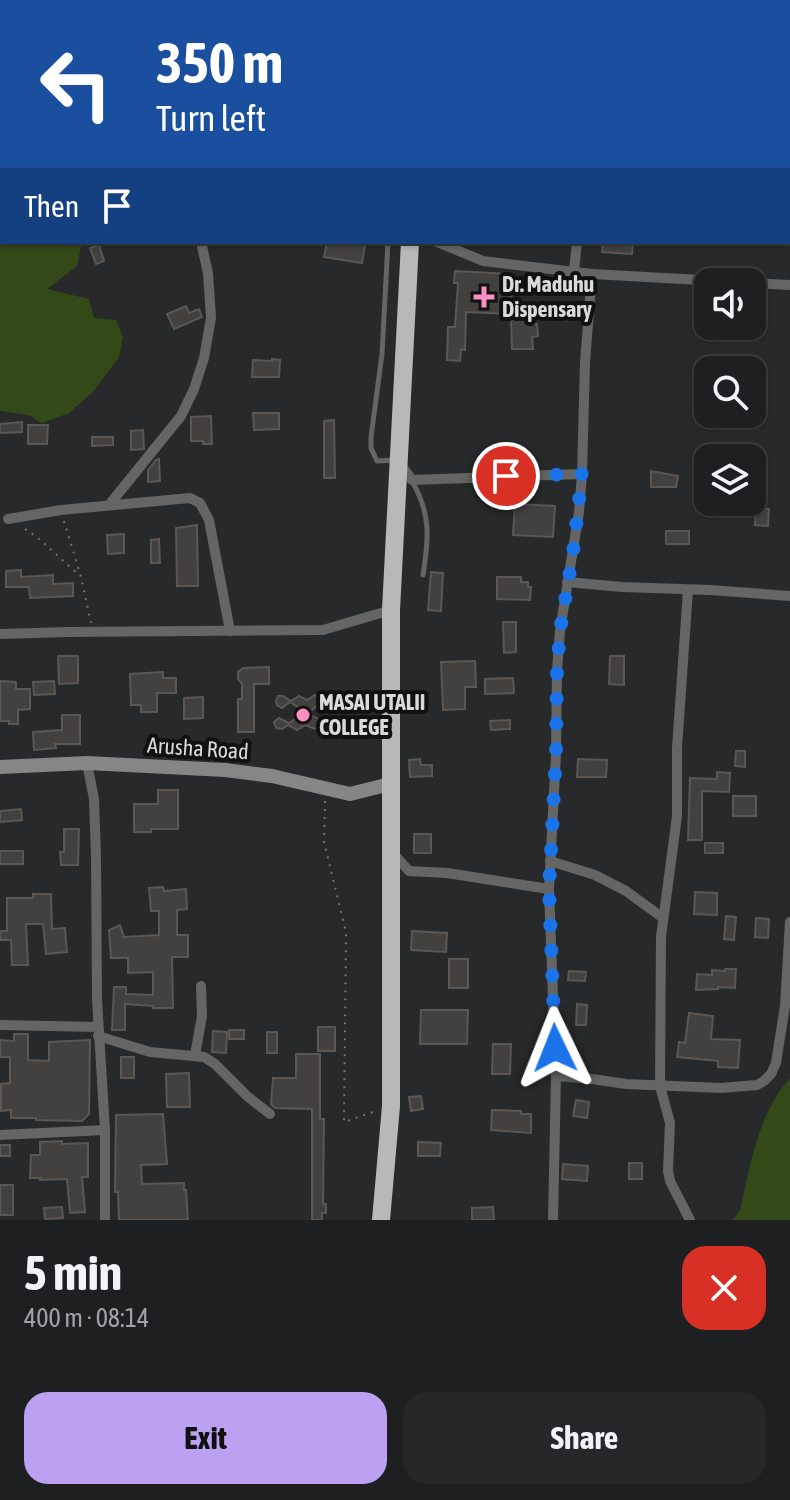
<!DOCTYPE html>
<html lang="en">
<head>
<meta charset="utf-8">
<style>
  body { margin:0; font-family:"Asap Condensed",sans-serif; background:#252729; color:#f1f3f6; height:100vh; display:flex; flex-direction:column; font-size:30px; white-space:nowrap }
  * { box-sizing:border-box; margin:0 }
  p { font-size:26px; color:#a0a2a5 }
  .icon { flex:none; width:44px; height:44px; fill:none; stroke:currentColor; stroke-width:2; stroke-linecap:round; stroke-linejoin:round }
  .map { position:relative; height:1220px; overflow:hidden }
  .side { display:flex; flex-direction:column; background:#1d1f20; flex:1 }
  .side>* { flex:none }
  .hud { position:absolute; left:0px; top:0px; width:790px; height:244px; box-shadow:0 2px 6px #0004,0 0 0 2px #3b3d3e; background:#1a4fa0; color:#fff; overflow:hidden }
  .buttons { position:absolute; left:694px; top:268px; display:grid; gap:16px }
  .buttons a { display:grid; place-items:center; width:72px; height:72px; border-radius:16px; background:#1d1f20; box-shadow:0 2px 6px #0004,0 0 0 2px #3b3d3e; font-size:40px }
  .pin { position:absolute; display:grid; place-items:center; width:68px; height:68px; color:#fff; margin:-34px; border:4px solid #fff; border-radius:50%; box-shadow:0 2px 8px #0007 }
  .me { position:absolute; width:88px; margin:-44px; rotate:358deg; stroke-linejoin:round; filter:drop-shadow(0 0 6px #0008) }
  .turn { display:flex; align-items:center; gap:28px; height:168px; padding:0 24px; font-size:36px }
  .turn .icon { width:104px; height:104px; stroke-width:2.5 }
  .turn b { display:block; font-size:56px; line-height:68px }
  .then { display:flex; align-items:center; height:76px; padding:0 24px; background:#0003; gap:16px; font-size:30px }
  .round { display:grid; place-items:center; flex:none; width:84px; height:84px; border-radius:24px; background:#252729 }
  .headline { display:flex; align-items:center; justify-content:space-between; height:136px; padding:0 24px }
  h1 { font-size:48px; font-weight:700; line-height:60px }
  .primary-button { display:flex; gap:16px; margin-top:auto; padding:16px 24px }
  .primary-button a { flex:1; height:92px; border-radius:24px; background:#bca0f2; color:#111; font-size:32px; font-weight:700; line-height:92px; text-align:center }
  .primary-button a+a { background:#252729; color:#f1f3f6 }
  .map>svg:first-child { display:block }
  .green { fill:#334918 }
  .building { fill:#43413f; stroke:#5a5755; stroke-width:2 }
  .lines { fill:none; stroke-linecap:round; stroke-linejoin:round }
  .path { stroke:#727476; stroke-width:2; stroke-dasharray:2 6; stroke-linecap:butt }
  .lane { stroke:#646564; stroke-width:5 }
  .street { stroke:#646564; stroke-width:10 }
  .secondary { stroke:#858786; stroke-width:14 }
  .highway { stroke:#b6b9b7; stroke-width:18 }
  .route { stroke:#1a73e8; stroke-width:14; stroke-dasharray:0 25.2 }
  .poi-dot { fill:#fc8fc2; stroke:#111112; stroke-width:3 }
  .labels { text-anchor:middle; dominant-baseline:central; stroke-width:8; stroke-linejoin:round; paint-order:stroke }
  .poi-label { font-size:22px; font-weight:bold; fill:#d9dadb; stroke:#111112; text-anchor:start }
  .street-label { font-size:22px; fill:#d9dadb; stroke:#111112 }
</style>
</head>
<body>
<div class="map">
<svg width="790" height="1220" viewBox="0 0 790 1220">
  <rect width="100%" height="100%" fill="#27292b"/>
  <g class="green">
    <polygon points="0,128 2,129 2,242 82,242 77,266 47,289 89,299 94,318 116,320 123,337 119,357 93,392 69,413 42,423 28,415 0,411"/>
    <path d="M790,1078V1220H732L740,1211C750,1165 758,1114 790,1078Z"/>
  </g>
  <g class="building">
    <polygon points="327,242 365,245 362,263 324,257"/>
    <polygon points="603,242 633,242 632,254 602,252"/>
    <polygon points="99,245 104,261 96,264 90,248"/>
    <polygon points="455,271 512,274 510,314 466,312 465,350 461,349 460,361 447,360 448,327 455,327 458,283 454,283"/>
    <polygon points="186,306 189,313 199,309 202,317 174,329 167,314"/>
    <polygon points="530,317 530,324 537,324 538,336 532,337 533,349 512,349 511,318"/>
    <polygon points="272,359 280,360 279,377 252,377 253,360 272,361"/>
    <polygon points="253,413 279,413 279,429 254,430"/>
    <polygon points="211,416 212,444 203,444 203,441 191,441 191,417"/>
    <polygon points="334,420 335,478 324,478 324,421"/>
    <polygon points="22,422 22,432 0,433 0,424"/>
    <polygon points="28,425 48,425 47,444 28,444"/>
    <polygon points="143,430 144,449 131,450 131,431"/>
    <polygon points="92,437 113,437 113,445 92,446"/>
    <polygon points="159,459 160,481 148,482 148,470 156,460"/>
    <polygon points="651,471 678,476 676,487 651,487"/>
    <polygon points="515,504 555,506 553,537 513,535"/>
    <polygon points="756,508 769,509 768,526 755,525"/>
    <polygon points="197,525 198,586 177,586 176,528"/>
    <rect x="666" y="531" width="23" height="13"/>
    <polygon points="124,534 124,553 108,554 107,535"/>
    <polygon points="159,539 160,563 151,563 151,540"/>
    <polygon points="21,570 21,577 53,575 53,584 73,583 73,596 30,598 29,587 6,587 6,571"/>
    <polygon points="431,572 443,573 441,611 428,610"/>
    <polygon points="497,577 521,577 521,582 528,582 528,587 531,587 530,600 497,599"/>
    <polygon points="503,622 516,622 516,652 504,653"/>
    <polygon points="58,656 78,656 78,683 59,684"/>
    <polygon points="610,656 624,656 624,685 609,684"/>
    <polygon points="475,661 476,687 465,687 465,709 443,710 441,662"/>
    <polygon points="269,667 269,684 254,684 254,732 238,732 238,699 242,699 242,684 238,679 238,672 243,668"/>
    <polygon points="163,672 163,678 176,678 176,693 157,693 157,712 141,712 141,705 131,705 130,674"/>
    <polygon points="513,678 514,693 485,694 485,679"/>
    <polygon points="0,681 16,682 16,689 30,689 30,709 18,710 18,724 9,724 9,721 0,721"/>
    <polygon points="54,681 55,694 34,695 33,682"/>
    <polygon points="315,695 319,697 321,703 308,713 318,719 320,723 319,727 315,729 305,725 297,730 288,725 282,729 276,728 274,722 279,718 289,723 305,712 290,702 282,708 277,705 276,701 278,696 283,696 291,701 299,696 307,700"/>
    <polygon points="203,697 203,718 184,719 184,698"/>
    <polygon points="62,715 80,715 80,744 55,744 56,748 34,750 33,732 62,730"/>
    <polygon points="510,720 510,729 491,730 490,721"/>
    <polygon points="736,751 745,751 745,767 735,766"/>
    <polygon points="420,759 421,765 432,765 432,776 410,777 409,760"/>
    <polygon points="578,759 607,760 606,777 577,777"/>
    <polygon points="717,772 730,773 729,792 702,791 702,840 688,840 690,778 717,779"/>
    <polygon points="158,790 178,790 178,829 151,829 151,832 134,832 134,804 158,804"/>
    <rect x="733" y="796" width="23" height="20"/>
    <polygon points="21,809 22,820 0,822 0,811"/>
    <polygon points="64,829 79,829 78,865 61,865 60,852 64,852"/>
    <rect x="414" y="834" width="17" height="19"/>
    <rect x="705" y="843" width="18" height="10"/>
    <rect x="0" y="851" width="23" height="13"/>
    <polygon points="163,887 164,891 186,889 187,909 177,910 177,935 188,935 188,957 172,957 173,1008 153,1008 153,1006 125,1004 125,1030 112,1030 114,987 126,987 126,994 153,995 153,972 128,973 128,958 111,958 109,930 120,925 124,937 159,935 159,911 151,911 149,888"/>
    <polygon points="695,892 717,893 717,915 694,914"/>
    <polygon points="33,894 51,894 52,929 65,928 67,952 46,954 43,924 26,924 28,965 12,965 11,940 0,940 0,931 7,931 7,898 33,898"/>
    <polygon points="726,916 736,917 734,940 724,939"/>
    <polygon points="756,918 769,919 768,938 755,937"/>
    <polygon points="412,931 447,933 446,952 411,950"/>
    <rect x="449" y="959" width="19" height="29"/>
    <polygon points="725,969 736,969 735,988 718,987 718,989 696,990 697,974 712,975 712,970 725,971"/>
    <polygon points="569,971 586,972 585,981 568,980"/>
    <polygon points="577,1004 587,1005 586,1025 576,1025"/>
    <polygon points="421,1010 468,1010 467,1044 420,1044"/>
    <polygon points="689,1013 713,1016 711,1039 740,1040 738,1068 718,1067 718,1061 677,1057 679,1042 685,1043"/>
    <rect x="318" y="1027" width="17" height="24"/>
    <rect x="229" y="1030" width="15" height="9"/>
    <polygon points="213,1031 227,1032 226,1053 212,1052"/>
    <rect x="267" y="1032" width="10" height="21"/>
    <polygon points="14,1034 28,1034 28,1060 49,1061 49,1042 90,1040 89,1114 82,1121 36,1120 36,1118 11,1118 11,1110 1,1111 1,1084 10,1083 10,1057 0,1057 0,1040 14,1041"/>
    <polygon points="493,1044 511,1044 510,1074 492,1074"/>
    <polygon points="296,1054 320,1054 320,1119 324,1119 323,1204 326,1204 326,1213 322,1213 322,1220 312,1220 312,1109 275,1108 271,1104 273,1078 296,1078"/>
    <rect x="121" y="1057" width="13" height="21"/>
    <polygon points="189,1073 190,1107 167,1107 166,1074"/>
    <polygon points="421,1096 423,1109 411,1111 409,1097"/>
    <polygon points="576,1100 589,1102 587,1118 573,1116"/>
    <polygon points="492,1110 521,1111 521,1114 531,1114 531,1133 491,1130"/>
    <polygon points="163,1114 167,1164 141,1165 142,1184 184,1183 184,1190 186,1190 188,1220 119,1220 118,1192 115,1192 116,1115"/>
    <polygon points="62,1141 62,1144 88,1143 88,1177 82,1177 85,1212 70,1213 67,1179 40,1180 41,1178 30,1178 31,1155 40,1155 40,1142"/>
    <polygon points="418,1142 441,1143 440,1156 418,1156"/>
    <rect x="0" y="1145" width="10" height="11"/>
    <rect x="629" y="1163" width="13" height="16"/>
    <polygon points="563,1164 588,1166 587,1181 562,1179"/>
    <rect x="0" y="1185" width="13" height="30"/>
    <polygon points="62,1207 63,1218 45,1219 44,1208"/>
    <polygon points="493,1207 494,1220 472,1220 472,1208"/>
  </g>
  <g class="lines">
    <g class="path">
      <polyline points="64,521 81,577 91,623"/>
      <polyline points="25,529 38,538 80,576"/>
      <polyline points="325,801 324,842 346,932 344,1122 376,1111"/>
    </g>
    <g class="lane">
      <polyline points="388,242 382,354 371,437 371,448 377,461 395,460"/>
      <path d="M412,481C431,514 429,538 423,575"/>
    </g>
    <g class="street">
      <polyline points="134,0 135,2"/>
      <polyline points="440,0 449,2"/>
      <polyline points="788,0 790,39"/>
      <polyline points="221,2 221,0"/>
      <polyline points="394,2 394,0"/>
      <polyline points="788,165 790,165"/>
      <polyline points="0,167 2,167"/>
      <polyline points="437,242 483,261 592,274 790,285"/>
      <polyline points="574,271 577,242"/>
      <polyline points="399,462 412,480 582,474"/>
      <polyline points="109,505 181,416 194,389 204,358 211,318 208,273 201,242"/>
      <polyline points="8,519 61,510 190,498 200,503 209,520 230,631"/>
      <polyline points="567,582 622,587 710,590 790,596"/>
      <polyline points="688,590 677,748 677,816 661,937 660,1086 670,1123 668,1171 670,1181 690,1220"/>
      <polyline points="0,634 68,632 323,630 391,610"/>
      <polyline points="87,763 94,799 96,856 97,999 105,1130 105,1220"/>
      <polyline points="393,853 409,871 447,873 549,889"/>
      <polyline points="550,861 595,875 626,891 663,918"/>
      <polyline points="0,1025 98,1027"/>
      <polyline points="98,1036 150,1052 204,1057 215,1064 247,1096 270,1114"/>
      <polyline points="195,1055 202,1016 201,986"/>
      <polyline points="556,1076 592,1079 626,1084 721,1088 757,1085 764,1081 771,1074 776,1063 785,1006 790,922"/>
      <polyline points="0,1135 105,1130"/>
      <polyline points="553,1220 556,1076 549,889 556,754 557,670 560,631 579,512 582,474 585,362 592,274"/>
    </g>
    <polyline class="secondary" points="0,767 87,763 225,770 272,776 350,794 390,784"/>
    <g class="highway">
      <polyline points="427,2 427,0"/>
      <polyline points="381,1220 391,1106 391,610 410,242"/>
    </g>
  </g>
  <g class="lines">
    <polyline class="route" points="506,476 582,474 573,553 560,631 557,670 556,754 549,889 555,1048"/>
  </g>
  <g class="poi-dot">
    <path d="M480 285h8v8h8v8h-8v8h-8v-8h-8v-8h8z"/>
    <circle cx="303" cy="715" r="8"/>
  </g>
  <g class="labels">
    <g class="poi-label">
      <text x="502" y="284">Dr. Maduhu<tspan x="502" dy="25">Dispensary</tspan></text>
      <text x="319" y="702">MASAI UTALII<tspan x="319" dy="25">COLLEGE</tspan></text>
    </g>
    <g class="street-label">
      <text transform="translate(198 748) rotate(4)">Arusha Road</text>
    </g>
  </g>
</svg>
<div class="buttons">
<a><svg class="icon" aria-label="sound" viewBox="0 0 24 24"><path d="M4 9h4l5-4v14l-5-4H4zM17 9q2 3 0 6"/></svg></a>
<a><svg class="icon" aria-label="search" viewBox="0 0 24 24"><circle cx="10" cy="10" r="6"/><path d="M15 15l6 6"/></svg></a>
<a><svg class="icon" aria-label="layers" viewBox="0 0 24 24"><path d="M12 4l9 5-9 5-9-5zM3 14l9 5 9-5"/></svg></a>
</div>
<div class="pin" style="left:506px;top:476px;background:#d93025"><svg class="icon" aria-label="arrive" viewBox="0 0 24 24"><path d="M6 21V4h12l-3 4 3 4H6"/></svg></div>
<svg class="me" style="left:555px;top:1048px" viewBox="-20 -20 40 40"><path d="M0-17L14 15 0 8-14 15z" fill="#1a73e8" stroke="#fff" stroke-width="4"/></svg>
<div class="hud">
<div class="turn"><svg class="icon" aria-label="left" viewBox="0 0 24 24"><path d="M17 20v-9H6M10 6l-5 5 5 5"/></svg><div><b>350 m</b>Turn left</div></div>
<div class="then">Then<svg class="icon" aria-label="arrive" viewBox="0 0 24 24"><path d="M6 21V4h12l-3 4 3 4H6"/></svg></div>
</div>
</div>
<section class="side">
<div class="headline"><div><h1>5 min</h1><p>400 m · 08:14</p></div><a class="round" style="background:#d93025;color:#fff"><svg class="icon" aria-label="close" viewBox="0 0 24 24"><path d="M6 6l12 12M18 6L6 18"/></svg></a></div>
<div class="primary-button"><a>Exit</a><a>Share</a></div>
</section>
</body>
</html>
